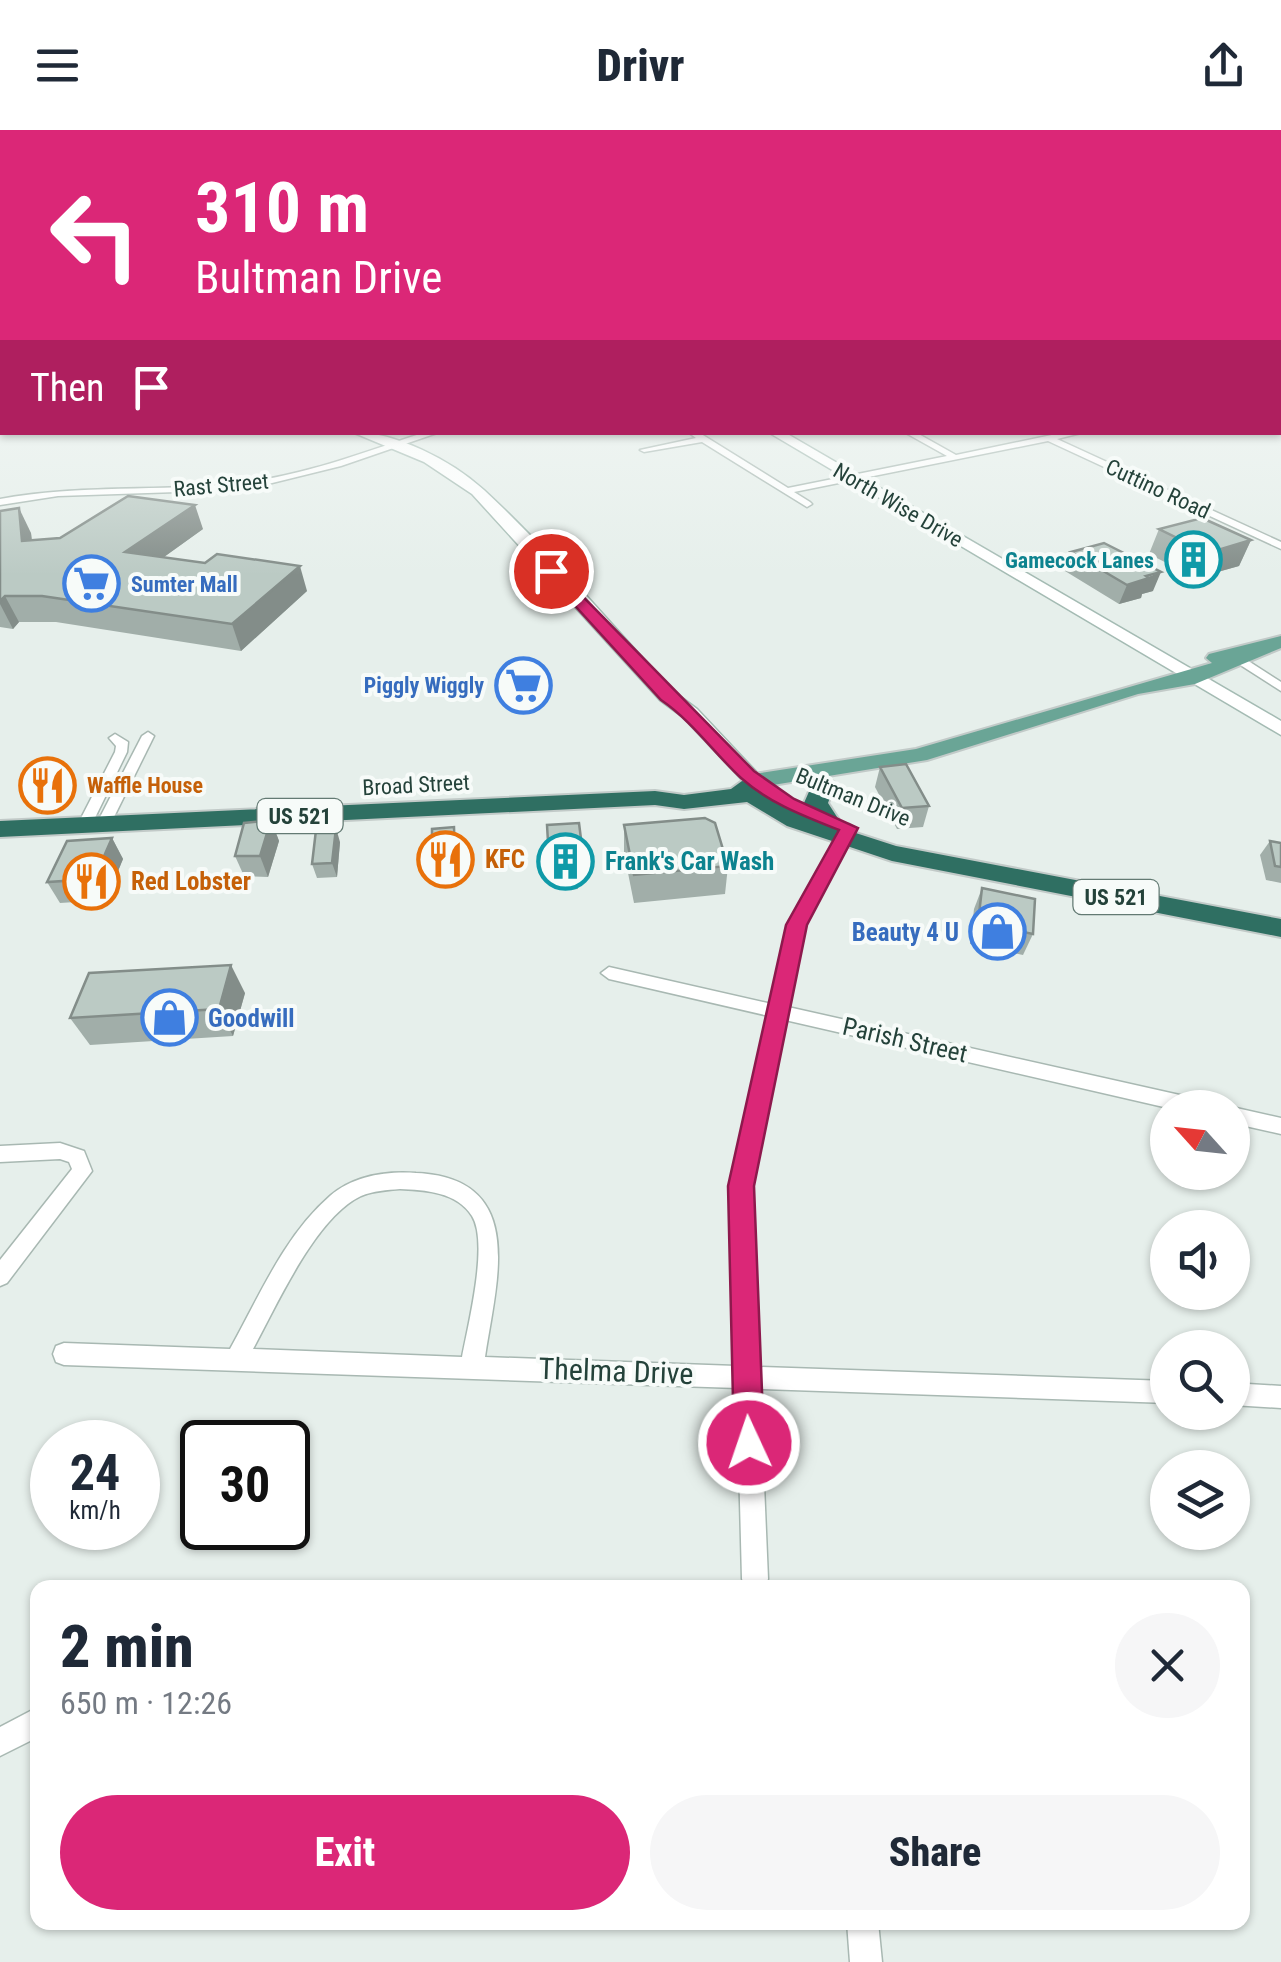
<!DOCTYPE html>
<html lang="en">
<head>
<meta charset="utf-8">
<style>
  body { margin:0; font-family:"Roboto Condensed",sans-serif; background:#f6f6f7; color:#1f2937; height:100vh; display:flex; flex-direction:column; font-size:38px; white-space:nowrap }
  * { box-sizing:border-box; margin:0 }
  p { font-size:32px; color:#747a83 }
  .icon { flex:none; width:55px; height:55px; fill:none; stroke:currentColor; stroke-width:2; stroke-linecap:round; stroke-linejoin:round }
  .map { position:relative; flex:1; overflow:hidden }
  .sheet { position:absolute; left:30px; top:1450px; width:1220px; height:350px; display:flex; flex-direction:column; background:#fff; border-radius:20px; box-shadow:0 2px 8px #0004 }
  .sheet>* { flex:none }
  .guide { position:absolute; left:0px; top:0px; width:1282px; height:305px; box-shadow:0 2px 8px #0004; background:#db2777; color:#fff; overflow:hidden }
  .needle { width:65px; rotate:297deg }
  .fabs { position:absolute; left:1150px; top:960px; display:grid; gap:20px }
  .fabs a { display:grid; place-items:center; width:100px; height:100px; border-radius:50%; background:#fff; box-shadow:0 2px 8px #0004; font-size:50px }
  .speed { position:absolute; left:30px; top:1290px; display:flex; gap:20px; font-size:50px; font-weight:700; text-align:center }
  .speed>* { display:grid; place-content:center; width:130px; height:130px; border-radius:50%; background:#fff; box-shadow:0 2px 8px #0004; line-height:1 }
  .speed small { font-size:25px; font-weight:400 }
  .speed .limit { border:5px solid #111; border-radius:15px; background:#fff; color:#111 }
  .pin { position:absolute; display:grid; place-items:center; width:85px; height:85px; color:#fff; margin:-42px; border:5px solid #fff; border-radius:50%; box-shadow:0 2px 10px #0007 }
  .me { position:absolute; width:110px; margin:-55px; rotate:357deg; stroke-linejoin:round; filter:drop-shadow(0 0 8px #0008) }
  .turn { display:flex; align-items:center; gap:35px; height:210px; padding:0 30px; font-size:45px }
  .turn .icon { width:130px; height:130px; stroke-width:2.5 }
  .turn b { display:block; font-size:70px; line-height:85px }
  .then { display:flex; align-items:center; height:95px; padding:0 30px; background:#0003; gap:20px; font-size:38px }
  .round { display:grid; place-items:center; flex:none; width:105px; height:105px; border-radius:52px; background:#f6f6f7 }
  .summary { display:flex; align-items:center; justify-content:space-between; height:170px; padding:0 30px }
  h1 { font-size:60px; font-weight:800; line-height:75px }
  .primary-button { display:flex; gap:20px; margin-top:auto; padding:20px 30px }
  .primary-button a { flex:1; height:115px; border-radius:60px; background:#db2777; color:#fff; font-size:40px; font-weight:800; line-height:115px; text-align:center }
  .primary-button a+a { background:#f6f6f7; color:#1f2937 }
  header { display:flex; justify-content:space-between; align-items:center; height:130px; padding:0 30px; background:#fff; font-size:45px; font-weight:800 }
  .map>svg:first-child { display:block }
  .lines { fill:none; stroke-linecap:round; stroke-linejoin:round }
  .street-casing { stroke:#a8b8b2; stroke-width:3 }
  .secondary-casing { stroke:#a4bbb3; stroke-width:3 }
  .primary-casing { stroke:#c2cac8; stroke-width:4 }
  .highway-casing { stroke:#c2cac8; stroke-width:4 }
  .street { fill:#fff; fill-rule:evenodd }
  .secondary { fill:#fff; fill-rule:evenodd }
  .primary { fill:#6aa596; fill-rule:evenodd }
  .highway { fill:#2f6f62; fill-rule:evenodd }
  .wall { fill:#a1aea9 }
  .shaded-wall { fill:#838d89 }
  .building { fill:#bbcac4; stroke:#838d89; stroke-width:2.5 }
  .route { fill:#db2777; stroke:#8e194d; stroke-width:2.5 }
  .labels { text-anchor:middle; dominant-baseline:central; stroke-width:8; stroke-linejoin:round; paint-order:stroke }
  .far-street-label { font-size:22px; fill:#24423a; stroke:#f7fbf9 }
  .far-culture-label { font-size:22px; font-weight:bold; fill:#0d838f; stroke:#f7fbf9; text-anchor:end }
  .far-shop-label { font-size:22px; font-weight:bold; fill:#366cbe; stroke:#f7fbf9; text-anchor:start }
  .far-food-label { font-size:22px; font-weight:bold; fill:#c56008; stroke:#f7fbf9; text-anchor:start }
  .shield { fill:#f7fbf9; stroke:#637a73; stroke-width:2.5 }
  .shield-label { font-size:22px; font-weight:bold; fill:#24423a }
  .food-label { font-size:25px; font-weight:bold; fill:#c56008; stroke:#f7fbf9; text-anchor:start }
  .culture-label { font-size:25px; font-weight:bold; fill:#0d838f; stroke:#f7fbf9; text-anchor:start }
  .shop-label { font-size:25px; font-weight:bold; fill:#366cbe; stroke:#f7fbf9; text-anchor:end }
  .street-label { font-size:25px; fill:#24423a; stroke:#f7fbf9 }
  .near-street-label { font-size:30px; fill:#24423a; stroke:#f7fbf9 }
</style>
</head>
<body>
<header><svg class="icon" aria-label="menu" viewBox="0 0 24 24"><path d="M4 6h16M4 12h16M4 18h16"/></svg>Drivr<svg class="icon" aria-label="share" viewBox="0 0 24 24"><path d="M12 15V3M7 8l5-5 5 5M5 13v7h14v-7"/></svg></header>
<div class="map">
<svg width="1281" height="1832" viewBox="0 0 1281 1832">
  <rect width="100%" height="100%" fill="#e6efeb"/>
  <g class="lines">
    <defs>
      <g id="street">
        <rect x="1280" y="282" width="1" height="5"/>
        <path d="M426,302H440L341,336L264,355L207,361L58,366L0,375V369C80,354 159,362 239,353C304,346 364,322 426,302Z"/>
        <polygon points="688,302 698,302 788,358 947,326 904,302 915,302 956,325 1066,302 1085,302 1057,309 1281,412 1281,419 1048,311 794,362 810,372 812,374 807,377 702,312 644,322 640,320 696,308"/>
        <polygon points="1231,525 1239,525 1281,552 1281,561 1231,529"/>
        <polygon points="148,602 154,606 110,695 103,699 98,698 96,695 142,606"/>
        <polygon points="115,604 128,612 127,622 91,696 84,700 79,699 77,696 115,622 116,616 109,608"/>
        <path d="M849,694L856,698L805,795L788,877L1202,970L1209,973L1211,978H1168L785,890L751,1056L759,1237L1168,1251V1273L760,1259L768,1449L764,1458H746L742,1449L737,1258L64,1235L56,1232L53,1224L56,1216L64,1213L230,1219C259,1167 284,1106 330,1066C353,1046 386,1041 416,1043C529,1048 496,1152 485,1227L736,1236L731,1056L769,886L609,849L601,843L609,837L772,874L789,795L842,698ZM400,1059C425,1060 457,1062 472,1086C489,1113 468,1195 462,1227L253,1219C277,1175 315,1088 361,1066C373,1061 387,1060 400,1059Z"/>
        <polygon points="1232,977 1281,988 1281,1004 1232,993"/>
        <polygon points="60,1013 84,1021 92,1041 7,1153 0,1156 0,1130 72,1039 69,1032 60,1029 0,1032 0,1016"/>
        <polygon points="1232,1253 1281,1256 1281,1278 1232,1275"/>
        <polygon points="38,1577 38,1607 0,1626 0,1597"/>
        <polygon points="847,1792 878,1792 882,1832 850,1832"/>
      </g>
      <g id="secondary">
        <rect x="0" y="234" width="2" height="6"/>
        <path d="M352,302C396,302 451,330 484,360C551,422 611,495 674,562L697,579L761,647V655H747L683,587L660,570L472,364L424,332Z"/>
        <polygon points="768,302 784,302 1281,591 1281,605"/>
      </g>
      <polygon id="primary" points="1281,506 1281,518 1195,554 1138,564 927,630 754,658 743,651 754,644 916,619 1212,533 1206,528 1209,524"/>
      <g id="highway">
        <polygon points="2,227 2,235 0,236 0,228"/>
        <polygon points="823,646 835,653 828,673 839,690 834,696 896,716 1281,789 1281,807 892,731 787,696 747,672 684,679 655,675 0,707 0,691 655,661 684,665 731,659 742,651 776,657 780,662 774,668 815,689 804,673 815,648"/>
      </g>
    </defs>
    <use href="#street" class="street-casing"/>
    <use href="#secondary" class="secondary-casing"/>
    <use href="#primary" class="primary-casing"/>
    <use href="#highway" class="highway-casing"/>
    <use href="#street" class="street"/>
    <use href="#secondary" class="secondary"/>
    <use href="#primary" class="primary"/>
    <use href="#highway" class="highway"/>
  </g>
  <g class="wall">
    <polygon points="0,381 31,403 32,410 203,399 164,427 307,461 241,521 56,492 19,492 13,499 0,497"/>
    <polygon points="1159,399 1251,410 1239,436 1196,448 1149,424"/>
    <polygon points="1071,422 1153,461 1142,464 1141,468 1119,474 1065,441"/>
    <polygon points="880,637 929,676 923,697 897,699 875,657"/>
    <polygon points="271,690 279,711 268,747 244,746 235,726"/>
    <polygon points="624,695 728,736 725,764 634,773 624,723"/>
    <polygon points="112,708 123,729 106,770 60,773 47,752"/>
    <polygon points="457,711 458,746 435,748 432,734"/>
    <polygon points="1270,711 1281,713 1281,753 1266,750 1260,725"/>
    <polygon points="340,712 337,747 317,748 312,734"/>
    <polygon points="583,725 585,746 577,747 578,759 564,760 563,749 551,750 549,729"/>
    <polygon points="982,758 1033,804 1023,825 970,814 974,779"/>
    <polygon points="245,863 233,906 90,915 70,888"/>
  </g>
  <g class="shaded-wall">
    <polygon points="195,375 203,399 136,447 125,422"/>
    <polygon points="19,378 31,403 34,436 22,411"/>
    <polygon points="1251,410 1239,436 1196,448 1208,423"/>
    <polygon points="300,436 307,461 241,521 232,494"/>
    <polygon points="1161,442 1153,461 1142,464 1141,468 1119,474 1127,455"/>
    <polygon points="5,466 19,492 13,499 0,474 0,471"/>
    <polygon points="271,690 279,711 268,747 260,726"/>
    <polygon points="454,697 457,711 458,746 455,732"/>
    <polygon points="336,698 340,712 337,747 332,733"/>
    <polygon points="112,708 123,729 106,770 94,749"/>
    <polygon points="231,835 245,863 233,906 219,879"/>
  </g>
  <g class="building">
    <polygon points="128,366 195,375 125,422 205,433 217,424 300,436 232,494 42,466 5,466 0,471 0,381 19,378 22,411 60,408"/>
    <polygon points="1202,388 1251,410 1208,423 1159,399"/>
    <polygon points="1104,413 1161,442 1146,446 1149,448 1127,455 1071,422"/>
    <polygon points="906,634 929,676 902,678 880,637"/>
    <polygon points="705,688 715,693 728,736 634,745 624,695"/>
    <polygon points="271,690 260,726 235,726 244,693"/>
    <polygon points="579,693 583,725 575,726 577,738 562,739 561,728 549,729 547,695"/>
    <polygon points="454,697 455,732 432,734 432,699"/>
    <polygon points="336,698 332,733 312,734 316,700"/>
    <polygon points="112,708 94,749 47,752 67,711"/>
    <polygon points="1270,711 1281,713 1281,737 1275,736"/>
    <polygon points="982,758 1035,769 1033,804 978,793"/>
    <polygon points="231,835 219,879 70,888 89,843"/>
  </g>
  <linearGradient id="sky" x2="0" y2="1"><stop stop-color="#84bce0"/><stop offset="0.42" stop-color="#f4f8f6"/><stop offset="1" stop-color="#f4f8f6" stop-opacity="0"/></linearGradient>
  <rect width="1281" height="445" fill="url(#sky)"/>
  <path class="route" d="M546,438H555L754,641L794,669L858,698L807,795L754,1056L764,1313L760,1324L749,1328L738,1324L734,1313L728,1056L786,795L839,700C804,686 769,673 741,648C713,622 693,592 661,570L546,444Z"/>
  <defs>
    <symbol id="building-ring" viewBox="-11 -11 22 22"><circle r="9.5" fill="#f7fbf9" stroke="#0f9aa8" stroke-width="1.5"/><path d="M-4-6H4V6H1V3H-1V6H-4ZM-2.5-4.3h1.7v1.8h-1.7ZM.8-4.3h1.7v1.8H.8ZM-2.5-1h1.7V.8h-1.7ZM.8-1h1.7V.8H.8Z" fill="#0f9aa8"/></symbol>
    <symbol id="supermarket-ring" viewBox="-11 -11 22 22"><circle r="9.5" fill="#f7fbf9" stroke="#3f7fe0" stroke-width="1.5"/><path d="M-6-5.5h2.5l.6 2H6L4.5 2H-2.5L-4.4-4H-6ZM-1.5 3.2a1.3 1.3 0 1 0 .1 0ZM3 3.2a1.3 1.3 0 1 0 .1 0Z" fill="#3f7fe0"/></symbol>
    <symbol id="restaurant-ring" viewBox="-11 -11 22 22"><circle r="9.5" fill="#f7fbf9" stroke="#e8710a" stroke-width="1.5"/><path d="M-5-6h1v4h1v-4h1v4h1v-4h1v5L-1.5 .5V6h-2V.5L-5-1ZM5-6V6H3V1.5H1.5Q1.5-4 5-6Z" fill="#e8710a"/></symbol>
    <symbol id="shop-ring" viewBox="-11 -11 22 22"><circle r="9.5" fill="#f7fbf9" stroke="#3f7fe0" stroke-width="1.5"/><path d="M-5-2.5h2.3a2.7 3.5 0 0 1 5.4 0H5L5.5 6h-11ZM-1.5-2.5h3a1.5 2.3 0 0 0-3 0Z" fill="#3f7fe0"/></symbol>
  </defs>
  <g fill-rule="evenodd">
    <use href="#building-ring" x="1162" y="398" width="63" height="63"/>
    <use href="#supermarket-ring" x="60" y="422" width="63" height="63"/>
    <use href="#supermarket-ring" x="492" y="524" width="63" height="63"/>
    <use href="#restaurant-ring" x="16" y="624" width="63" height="63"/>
    <use href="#restaurant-ring" x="414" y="698" width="63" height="63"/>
    <use href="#building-ring" x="534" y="700" width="63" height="63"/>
    <use href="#restaurant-ring" x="60" y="720" width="63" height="63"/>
    <use href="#shop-ring" x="966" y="770" width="63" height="63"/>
    <use href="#shop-ring" x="138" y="856" width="63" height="63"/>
  </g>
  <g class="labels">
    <g class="far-street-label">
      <text transform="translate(221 355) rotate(-5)">Rast Street</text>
      <text transform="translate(1158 359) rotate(25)">Cuttino Road</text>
      <text transform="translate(898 375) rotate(30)">North Wise Drive</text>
      <text transform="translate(416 655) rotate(-3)">Broad Street</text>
      <text transform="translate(853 667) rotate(22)">Bultman Drive</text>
    </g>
    <g class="far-culture-label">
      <text x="1154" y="430">Gamecock Lanes</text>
    </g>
    <g class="far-shop-label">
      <text x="131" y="454">Sumter Mall</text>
      <text x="484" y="555" text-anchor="end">Piggly Wiggly</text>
    </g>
    <g class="far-food-label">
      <text x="87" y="655">Waffle House</text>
    </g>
    <g class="shield">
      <rect x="257.5" y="669" width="85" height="34" rx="8"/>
      <rect x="1073.5" y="750" width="85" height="34" rx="8"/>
    </g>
    <g class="shield-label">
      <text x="300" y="686">US 521</text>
      <text x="1116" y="767">US 521</text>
    </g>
    <g class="food-label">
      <text x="485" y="729">KFC</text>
      <text x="131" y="751">Red Lobster</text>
    </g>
    <g class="culture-label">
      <text x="605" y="731">Frank's Car Wash</text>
    </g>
    <g class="shop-label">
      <text x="959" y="802">Beauty 4 U</text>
      <text x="208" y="888" text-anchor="start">Goodwill</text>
    </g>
    <g class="street-label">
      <text transform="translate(905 910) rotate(13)">Parish Street</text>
    </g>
    <g class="near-street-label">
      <text transform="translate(616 1241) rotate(2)">Thelma Drive</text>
    </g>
  </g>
</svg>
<div class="fabs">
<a><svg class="needle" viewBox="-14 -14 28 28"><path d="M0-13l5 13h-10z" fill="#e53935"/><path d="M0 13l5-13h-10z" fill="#747a83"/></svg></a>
<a><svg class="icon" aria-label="sound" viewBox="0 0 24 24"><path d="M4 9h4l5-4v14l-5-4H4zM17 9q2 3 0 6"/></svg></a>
<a><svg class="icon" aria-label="search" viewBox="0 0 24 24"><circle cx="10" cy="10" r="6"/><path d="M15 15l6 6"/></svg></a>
<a><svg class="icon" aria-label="layers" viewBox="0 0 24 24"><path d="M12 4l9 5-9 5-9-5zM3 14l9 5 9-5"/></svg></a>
</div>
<div class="speed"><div>24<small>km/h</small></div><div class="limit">30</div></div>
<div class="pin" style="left:551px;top:441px;background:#d93025"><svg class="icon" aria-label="arrive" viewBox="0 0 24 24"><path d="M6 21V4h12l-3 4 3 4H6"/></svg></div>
<svg class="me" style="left:749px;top:1313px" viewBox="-20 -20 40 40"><circle r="17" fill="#db2777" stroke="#fff" stroke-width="3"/><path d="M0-11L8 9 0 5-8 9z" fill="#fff"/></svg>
<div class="guide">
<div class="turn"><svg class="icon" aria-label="left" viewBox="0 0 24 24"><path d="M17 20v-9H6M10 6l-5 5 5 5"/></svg><div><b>310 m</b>Bultman Drive</div></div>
<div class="then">Then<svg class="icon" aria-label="arrive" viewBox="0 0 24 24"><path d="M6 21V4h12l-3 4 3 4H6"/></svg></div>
</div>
<section class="sheet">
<div class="summary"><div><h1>2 min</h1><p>650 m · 12:26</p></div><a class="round"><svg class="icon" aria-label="close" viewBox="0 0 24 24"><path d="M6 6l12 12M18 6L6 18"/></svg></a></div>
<div class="primary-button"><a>Exit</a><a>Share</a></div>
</section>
</div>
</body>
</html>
